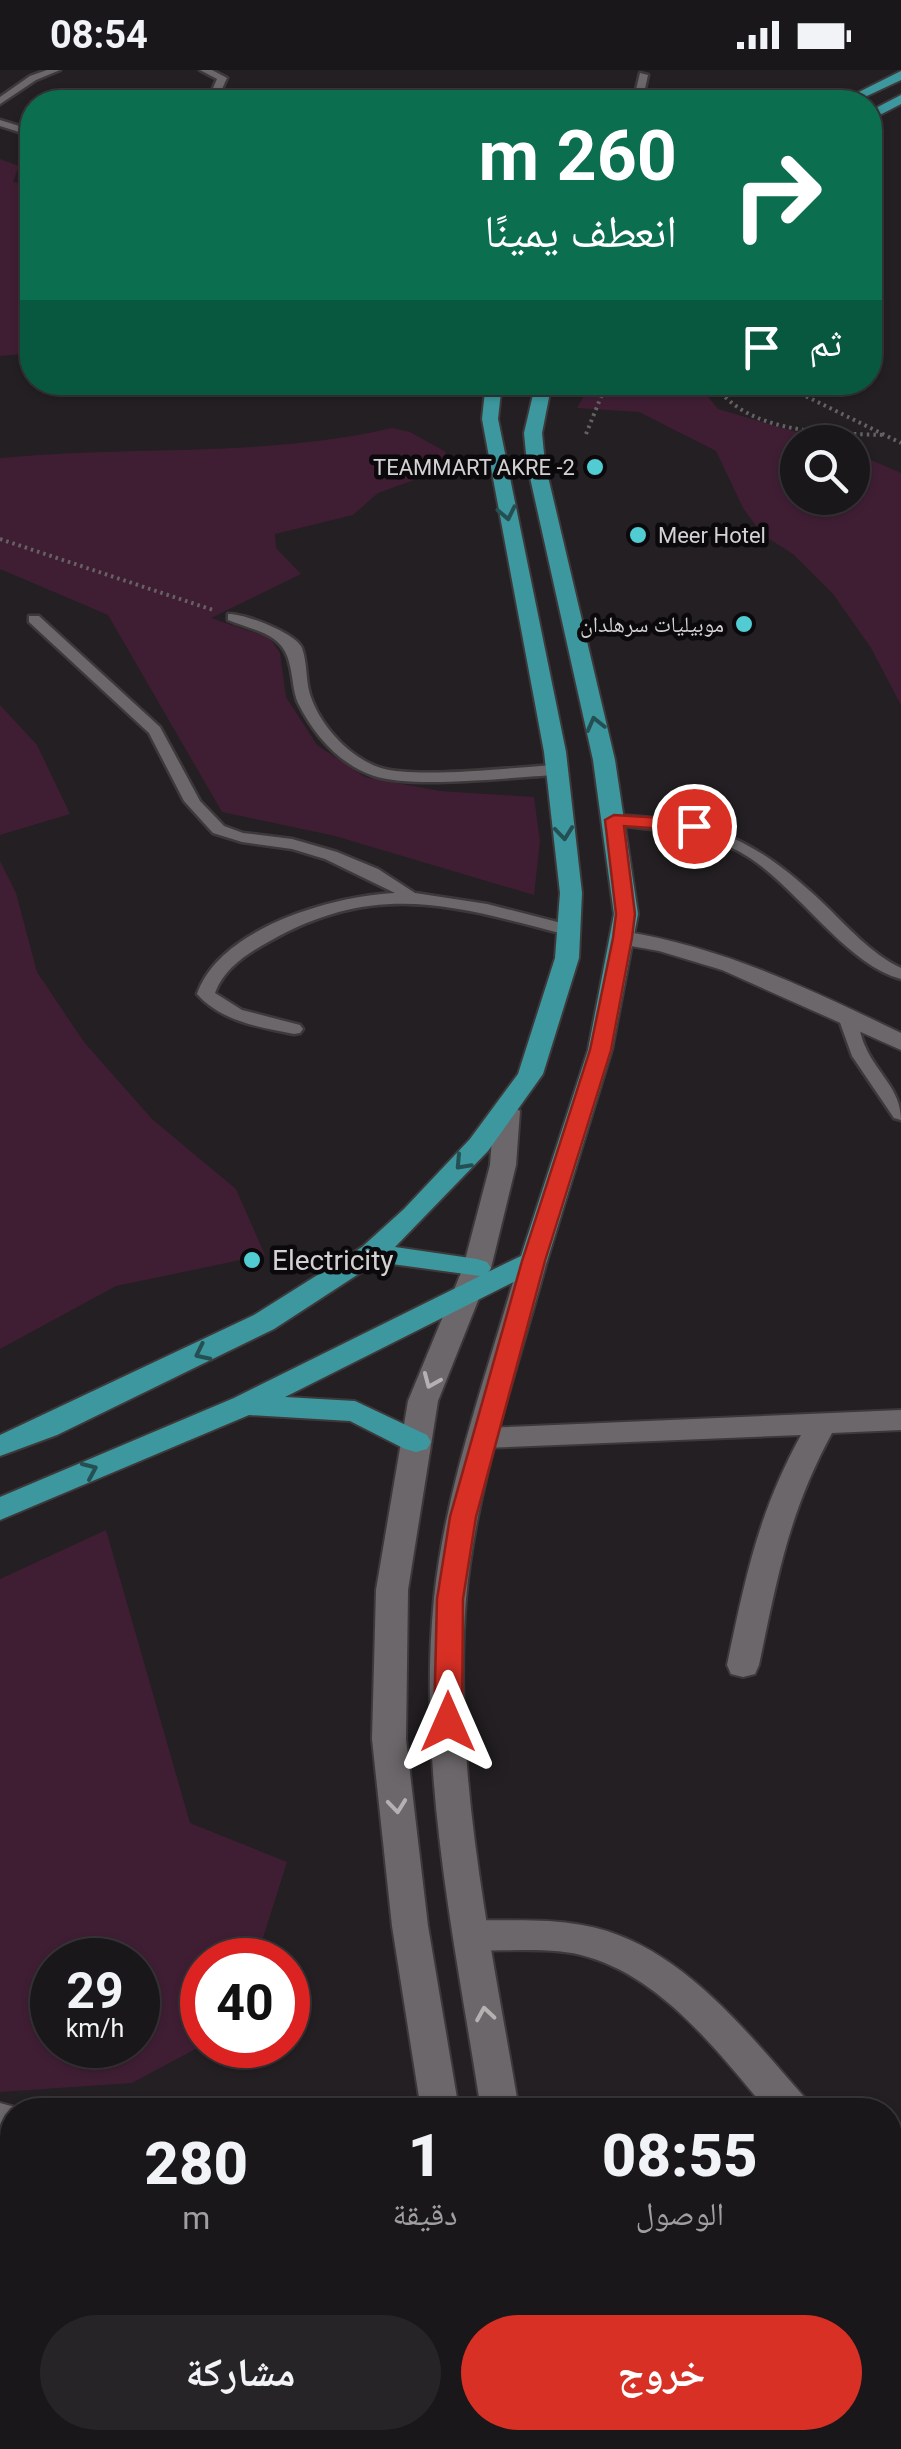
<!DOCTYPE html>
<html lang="ar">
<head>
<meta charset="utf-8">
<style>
  body { margin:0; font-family:Roboto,"Noto Naskh Arabic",sans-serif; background:#272427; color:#f1f3f6; direction:rtl; height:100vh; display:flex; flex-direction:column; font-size:38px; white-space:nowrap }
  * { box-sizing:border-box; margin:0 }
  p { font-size:32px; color:#9f9fa2 }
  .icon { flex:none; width:55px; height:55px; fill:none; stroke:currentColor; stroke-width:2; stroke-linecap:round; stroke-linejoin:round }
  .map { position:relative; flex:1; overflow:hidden; direction:ltr }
  .sheet { position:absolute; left:0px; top:2028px; width:902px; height:352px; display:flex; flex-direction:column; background:#1a171a; border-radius:40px 40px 0 0; box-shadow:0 2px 8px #0004,0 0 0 2px #383639; direction:rtl }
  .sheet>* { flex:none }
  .guide { position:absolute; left:20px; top:20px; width:862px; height:305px; border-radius:40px; box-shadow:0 2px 8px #0004,0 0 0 2px #383639; direction:rtl; background:#0b6e4f; color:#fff; overflow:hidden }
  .controls { position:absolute; left:780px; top:355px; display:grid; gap:20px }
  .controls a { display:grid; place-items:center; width:90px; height:90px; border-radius:50%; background:#1a171a; box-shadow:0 2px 8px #0004,0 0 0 2px #383639; font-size:50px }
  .speed { position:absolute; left:30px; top:1868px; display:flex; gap:20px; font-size:50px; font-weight:700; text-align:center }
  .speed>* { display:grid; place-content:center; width:130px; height:130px; border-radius:50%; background:#1a171a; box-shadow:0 2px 8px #0004,0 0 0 2px #383639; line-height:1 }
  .speed small { font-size:25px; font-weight:400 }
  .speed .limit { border:15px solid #d22; background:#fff; color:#111 }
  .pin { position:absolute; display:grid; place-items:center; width:85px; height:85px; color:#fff; margin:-42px; border:5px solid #fff; border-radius:50%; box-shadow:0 2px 10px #0007 }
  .me { position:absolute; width:110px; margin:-55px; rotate:0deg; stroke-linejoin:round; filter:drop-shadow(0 0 8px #0008) }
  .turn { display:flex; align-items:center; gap:35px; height:210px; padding:0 40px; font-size:45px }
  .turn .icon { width:130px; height:130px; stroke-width:2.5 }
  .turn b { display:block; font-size:70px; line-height:85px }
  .then { display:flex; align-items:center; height:95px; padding:0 40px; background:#0003; gap:20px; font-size:38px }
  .eta { display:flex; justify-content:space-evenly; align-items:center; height:170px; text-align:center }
  .eta b { font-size:60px; font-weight:800; line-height:70px }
  .action { display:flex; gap:20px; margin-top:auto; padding:20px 40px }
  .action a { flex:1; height:115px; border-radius:60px; background:#d93025; color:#fff; font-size:40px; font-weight:800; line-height:115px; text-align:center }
  .action a+a { background:#272427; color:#f1f3f6 }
  .status { display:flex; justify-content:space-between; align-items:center; height:70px; padding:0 50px; background:#1a171a; direction:ltr }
  .status svg { height:28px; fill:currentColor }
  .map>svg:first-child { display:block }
  .green { fill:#3f1e34; fill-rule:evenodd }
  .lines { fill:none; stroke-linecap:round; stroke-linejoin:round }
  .service-casing { stroke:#3d393b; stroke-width:5 }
  .minor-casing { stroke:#3d393b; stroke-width:4 }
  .tertiary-casing { stroke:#3d393b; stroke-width:4 }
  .trunk-casing { stroke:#3d393b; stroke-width:4 }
  .path { stroke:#666264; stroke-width:4; stroke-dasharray:2.5 4; stroke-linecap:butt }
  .service { fill:#6c676a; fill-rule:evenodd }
  .minor { fill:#6c676a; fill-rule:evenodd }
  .tertiary { fill:#6c676a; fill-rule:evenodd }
  .trunk { fill:#3c989e; fill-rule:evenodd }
  .oneway { stroke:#245054 }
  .oneway2 { stroke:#b5b1b3 }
  .route { fill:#d93025; stroke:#8d1f18; stroke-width:2.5 }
  .poi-dot { fill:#51ccd2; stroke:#0b090b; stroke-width:4 }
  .labels { text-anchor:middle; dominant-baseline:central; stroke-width:9; stroke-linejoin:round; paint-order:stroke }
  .far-poi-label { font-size:22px; fill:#d4d1d2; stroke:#0b090b; text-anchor:end }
  .poi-label { font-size:28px; fill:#d4d1d2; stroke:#0b090b; text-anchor:start }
</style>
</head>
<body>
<div class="status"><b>08:54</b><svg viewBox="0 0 49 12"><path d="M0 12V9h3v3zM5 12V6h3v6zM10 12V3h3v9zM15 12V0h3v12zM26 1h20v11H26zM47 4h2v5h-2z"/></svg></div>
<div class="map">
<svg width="901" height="2379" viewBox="0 0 901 2379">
  <rect width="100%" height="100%" fill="#231f22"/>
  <g class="green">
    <polygon points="0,89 19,96 13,112 32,114 32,283 0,286"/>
    <polygon points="608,313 697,313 718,339 830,372 798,372 798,428 852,428 853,382 901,403 901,635 871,578 833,524 793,484 763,465 743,438 716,381 639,342 577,338 586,322"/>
    <path d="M392,358L410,362L446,382L439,401L378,423L353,445L275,464L276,478L301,504L211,548L270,568L280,583L286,627L317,675L365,707L440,721L534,727L540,771L534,825L335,766L222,742L108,545L0,499V388C131,375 263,388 392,358Z"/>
    <polygon points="0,635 37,675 70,744 0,765"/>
    <polygon points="0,791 16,823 37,902 84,972 152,1049 236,1119 265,1185 116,1216 0,1279"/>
    <path d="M106,1460L190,1753L287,1792L256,1890H202L203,1975L132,2013L0,2022V1509ZM52,1890H138V1975H52Z"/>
  </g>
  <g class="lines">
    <defs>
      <g id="service">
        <polygon points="47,0 60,0 36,10 0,34 0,27 30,6"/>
        <polygon points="200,0 212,0 227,8 216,32 207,32 217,9"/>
        <polygon points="640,3 648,5 642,32 633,32"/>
        <polygon points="0,50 32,60 32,66 0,56"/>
        <path d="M228,544C243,543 296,563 302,578C308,594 305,614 312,630C323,659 352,689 381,698C418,709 514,697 557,695L565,700L557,705C511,707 414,719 374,706C339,694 314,665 298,633C293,622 293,608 290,596C284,563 257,562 228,550Z"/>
        <path d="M29,546H39L160,657L200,731L224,756L243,763L292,769L337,782L378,799L415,823L487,834L577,857L579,861L571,866C458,837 380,809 270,871C248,883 224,898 215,923L242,940L300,955L303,959L300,963L294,964C260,957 222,952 197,924C220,858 332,826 395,823L325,789L292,779L242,772L213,763L184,731L149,663L29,552Z"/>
        <path d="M614,745C710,750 753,767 823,833C848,857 870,883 901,898V909C846,894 800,821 750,788C699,755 663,764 608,753L606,750Z"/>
        <path d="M847,942C860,947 859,964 865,976C877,1004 901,1019 901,1050L894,1048L852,986L838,947Z"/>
        <polygon points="612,2368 740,2368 745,2379 607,2379"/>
      </g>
      <g id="minor">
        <path d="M622,861C723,877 810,919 901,963V980L722,900L659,881L614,873L610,868Z"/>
        <path d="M901,1340V1360L832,1363C789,1442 777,1508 759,1595L755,1604L743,1607L731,1604L727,1595C745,1509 758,1443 801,1365L484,1378L473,1375L469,1368L473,1361L484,1358Z"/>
        <path d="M473,1850C509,1851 546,1848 582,1855C677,1871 745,1960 805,2028L810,2040H767C719,1983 663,1909 588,1887C553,1876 510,1882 473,1880L460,1876L455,1865L460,1854Z"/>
        <polygon points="0,2033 26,2040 12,2040 12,2068 0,2067"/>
        <polygon points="890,2137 901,2141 901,2187 890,2182"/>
      </g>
      <g id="tertiary">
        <polygon points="507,1033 520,1041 516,1095 491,1198 438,1331 408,1520 406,1669 428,1856 459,2040 421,2040 392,1856 372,1669 376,1520 408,1331 463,1198 490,1095 494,1041"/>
        <path d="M533,1182L543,1185L547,1191C517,1302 476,1414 466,1529C452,1701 491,1872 519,2040H481C455,1872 417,1700 434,1528C446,1413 488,1302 519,1191L523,1185Z"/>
        <polygon points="463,2368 505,2368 506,2379 464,2379"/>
        <polygon points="528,2368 570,2368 572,2379 530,2379"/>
      </g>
      <g id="trunk">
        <polygon points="901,1 901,10 854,32 839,32"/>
        <polygon points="901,25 901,34 870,50 870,41"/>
        <polygon points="486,312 502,312 498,349 566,682 582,823 579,888 543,1004 488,1081 395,1177 477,1189 487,1192 491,1198 488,1202 521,1186 588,980 614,844 593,690 527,394 524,363 536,312 552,312 542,363 545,394 615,690 638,844 612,980 547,1191 543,1197 285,1327 355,1331 427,1365 431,1372 427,1379 416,1382 405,1379 350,1351 249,1345 0,1450 0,1427 234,1328 480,1206 377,1192 274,1259 57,1365 0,1386 0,1365 254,1245 362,1177 404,1139 470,1069 518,1004 555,888 560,823 544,682 482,349"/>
      </g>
    </defs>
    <use href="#service" class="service-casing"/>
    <use href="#minor" class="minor-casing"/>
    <use href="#tertiary" class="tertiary-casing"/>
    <use href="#trunk" class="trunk-casing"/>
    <g class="path">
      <path d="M713,312C747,365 828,363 885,365"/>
      <polyline points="777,312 901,373"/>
      <polyline points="586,364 607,312"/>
      <polyline points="0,469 213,540"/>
    </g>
    <use href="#service" class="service"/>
    <use href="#minor" class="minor"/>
    <use href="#tertiary" class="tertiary"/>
    <use href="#trunk" class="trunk"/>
  </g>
  <defs><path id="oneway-chevron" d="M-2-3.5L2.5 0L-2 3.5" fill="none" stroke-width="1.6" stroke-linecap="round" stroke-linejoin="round" transform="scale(2.5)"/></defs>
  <g class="oneway">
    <use href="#oneway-chevron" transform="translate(507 443) rotate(78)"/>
    <use href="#oneway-chevron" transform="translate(595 654) rotate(-104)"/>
    <use href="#oneway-chevron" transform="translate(564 763) rotate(84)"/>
    <use href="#oneway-chevron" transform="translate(462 1093) rotate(133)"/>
    <use href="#oneway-chevron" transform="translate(202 1283) rotate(154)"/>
    <use href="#oneway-chevron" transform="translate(90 1400) rotate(-24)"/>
  </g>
  <g class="oneway2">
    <use href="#oneway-chevron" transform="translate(431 1311) rotate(113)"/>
    <use href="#oneway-chevron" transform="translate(397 1736) rotate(84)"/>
    <use href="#oneway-chevron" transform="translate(485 1944) rotate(-99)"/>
  </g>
  <polygon class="route" points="614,745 694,750 704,756 694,761 624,756 635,844 632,868 611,980 545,1191 476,1447 463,1529 462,1652 458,1659 448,1663 438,1659 434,1652 437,1529 450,1447 522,1191 590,980 613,868 616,844 605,750"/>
  <g class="poi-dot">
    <circle cx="595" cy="397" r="10"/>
    <circle cx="638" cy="465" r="10"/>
    <circle cx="744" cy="554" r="10"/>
    <circle cx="252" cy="1190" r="10"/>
  </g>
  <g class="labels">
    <g class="far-poi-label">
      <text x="575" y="397">TEAMMART AKRE -2</text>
      <text x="658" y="465" text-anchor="start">Meer Hotel</text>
      <text x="724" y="554">موبيليات سرهلدان</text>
    </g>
    <g class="poi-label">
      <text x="272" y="1190">Electricity</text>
    </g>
  </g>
</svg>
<div class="controls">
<a><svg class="icon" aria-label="search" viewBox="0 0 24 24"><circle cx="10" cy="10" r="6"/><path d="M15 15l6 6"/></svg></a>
</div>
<div class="speed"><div>29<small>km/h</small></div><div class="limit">40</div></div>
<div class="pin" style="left:694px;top:756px;background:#d93025"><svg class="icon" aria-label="arrive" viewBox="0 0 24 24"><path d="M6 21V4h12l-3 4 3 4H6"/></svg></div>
<svg class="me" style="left:448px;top:1652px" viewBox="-20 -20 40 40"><path d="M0-17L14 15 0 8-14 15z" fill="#d93025" stroke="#fff" stroke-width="4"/></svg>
<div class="guide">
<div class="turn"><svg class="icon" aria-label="right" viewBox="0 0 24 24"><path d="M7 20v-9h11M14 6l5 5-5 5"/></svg><div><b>260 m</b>انعطف يمينًا</div></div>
<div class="then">ثم<svg class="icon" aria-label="arrive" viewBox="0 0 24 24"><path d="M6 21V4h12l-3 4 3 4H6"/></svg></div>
</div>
<section class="sheet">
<div class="eta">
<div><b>08:55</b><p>الوصول</p></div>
<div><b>1</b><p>دقيقة</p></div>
<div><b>280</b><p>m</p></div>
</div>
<div class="action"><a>خروج</a><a>مشاركة</a></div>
</section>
</div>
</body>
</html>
